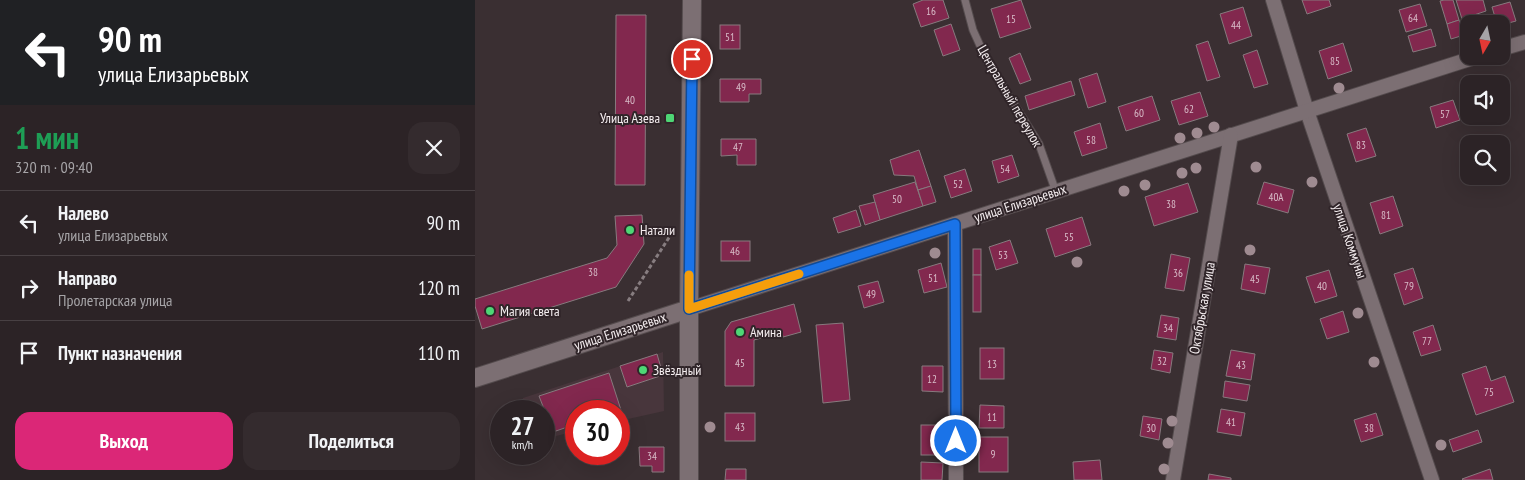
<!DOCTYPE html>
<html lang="ru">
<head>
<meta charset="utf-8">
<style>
  body { margin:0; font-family:"PT Sans Narrow",sans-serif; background:#342b2e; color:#f1f3f6; height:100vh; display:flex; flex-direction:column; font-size:19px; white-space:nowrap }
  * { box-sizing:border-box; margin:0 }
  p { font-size:16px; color:#a6a4a7 }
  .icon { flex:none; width:28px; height:28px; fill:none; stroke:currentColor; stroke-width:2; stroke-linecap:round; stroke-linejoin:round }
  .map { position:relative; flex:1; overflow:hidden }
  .drawer { display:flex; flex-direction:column; background:#2c2326; width:475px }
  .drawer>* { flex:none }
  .hud { background:#202124; color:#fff; overflow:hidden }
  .needle { width:32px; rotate:189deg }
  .fabs { position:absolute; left:985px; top:15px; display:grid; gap:10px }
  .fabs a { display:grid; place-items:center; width:50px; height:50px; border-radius:10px; background:#2c2326; box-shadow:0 5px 20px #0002,0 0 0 1px #484043; font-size:25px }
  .speed { position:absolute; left:15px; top:400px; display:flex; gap:10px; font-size:25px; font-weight:700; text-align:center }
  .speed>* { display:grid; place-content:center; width:65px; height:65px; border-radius:50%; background:#2c2326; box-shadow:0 5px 20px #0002,0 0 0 1px #484043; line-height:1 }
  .speed small { font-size:12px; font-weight:400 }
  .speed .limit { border:8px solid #d22; background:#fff; color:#111 }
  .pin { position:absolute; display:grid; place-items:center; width:42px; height:42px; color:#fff; margin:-21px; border:2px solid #fff; border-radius:50%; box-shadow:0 1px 5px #0007 }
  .me { position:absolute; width:55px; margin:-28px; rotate:0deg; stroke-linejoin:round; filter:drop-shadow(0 0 4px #0008) }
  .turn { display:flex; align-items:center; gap:18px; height:105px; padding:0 15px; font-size:22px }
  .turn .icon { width:65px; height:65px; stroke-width:2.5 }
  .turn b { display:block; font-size:35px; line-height:42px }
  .round { display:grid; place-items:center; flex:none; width:52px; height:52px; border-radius:15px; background:#342b2e }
  .overview { display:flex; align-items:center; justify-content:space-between; height:85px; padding:0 15px }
  h1 { font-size:30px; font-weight:800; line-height:38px; color:#1e9e55 }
  .action { display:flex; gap:10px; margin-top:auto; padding:10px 15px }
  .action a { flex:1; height:58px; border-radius:15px; background:#db2777; color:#fff; font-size:20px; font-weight:800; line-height:58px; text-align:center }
  .action a+a { background:#342b2e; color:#f1f3f6 }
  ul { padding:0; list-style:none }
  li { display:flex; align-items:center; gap:15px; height:65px; padding:0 15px; border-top:1px solid #484043 }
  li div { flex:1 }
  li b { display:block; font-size:19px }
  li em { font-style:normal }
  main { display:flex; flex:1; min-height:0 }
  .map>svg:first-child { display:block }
  .built { fill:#48363c }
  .building { fill:#82284e; stroke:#877a7e }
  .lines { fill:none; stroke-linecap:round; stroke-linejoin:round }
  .service-casing { stroke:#544b4d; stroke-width:9 }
  .minor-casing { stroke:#544b4d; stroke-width:16 }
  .tertiary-casing { stroke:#544b4d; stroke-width:20 }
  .path { stroke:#877d80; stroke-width:3; stroke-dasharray:4 2.5; stroke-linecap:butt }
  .service { stroke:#7c6f73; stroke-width:7 }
  .minor { stroke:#7c6f73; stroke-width:14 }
  .tertiary { stroke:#7c6f73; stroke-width:18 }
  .tree { fill:#9f8b91 }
  .route-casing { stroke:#114b97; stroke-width:12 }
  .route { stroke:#1a73e8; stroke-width:9 }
  .slow { stroke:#f59e0b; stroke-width:9 }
  .poi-dot { fill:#4ed675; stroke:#302529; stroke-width:2 }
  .labels { text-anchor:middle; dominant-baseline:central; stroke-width:4; stroke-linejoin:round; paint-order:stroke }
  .number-label { font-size:11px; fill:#d8bcc8 }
  .street-label { font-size:14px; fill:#f5eef0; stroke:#302529 }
  .poi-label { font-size:14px; fill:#f5eef0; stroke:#302529; text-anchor:start }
</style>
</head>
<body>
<main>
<section class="drawer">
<div class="hud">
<div class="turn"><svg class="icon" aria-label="left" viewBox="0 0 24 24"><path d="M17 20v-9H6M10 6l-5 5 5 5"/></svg><div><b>90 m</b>улица Елизарьевых</div></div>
</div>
<div class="overview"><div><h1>1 мин</h1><p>320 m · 09:40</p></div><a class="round"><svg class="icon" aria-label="close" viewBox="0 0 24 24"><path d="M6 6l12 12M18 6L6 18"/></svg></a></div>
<ul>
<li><svg class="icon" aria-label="left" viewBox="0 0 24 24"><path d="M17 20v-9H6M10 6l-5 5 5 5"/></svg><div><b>Налево</b><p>улица Елизарьевых</p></div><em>90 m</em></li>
<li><svg class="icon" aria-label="right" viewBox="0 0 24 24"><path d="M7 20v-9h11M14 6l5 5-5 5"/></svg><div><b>Направо</b><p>Пролетарская улица</p></div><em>120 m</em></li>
<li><svg class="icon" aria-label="arrive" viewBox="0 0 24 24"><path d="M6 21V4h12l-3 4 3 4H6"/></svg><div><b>Пункт назначения</b></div><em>110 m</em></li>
</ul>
<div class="action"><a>Выход</a><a>Поделиться</a></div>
</section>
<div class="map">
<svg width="1050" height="480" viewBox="0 0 1050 480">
  <rect width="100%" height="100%" fill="#3a2f32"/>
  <polygon class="built" points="188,352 189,411 144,421 144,411 101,411 101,431 69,439 69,411 48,411 48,398"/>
  <g class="building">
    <polygon points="448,0 468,0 474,18 446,27 438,4"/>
    <polygon points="546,0 556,28 525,38 516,9"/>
    <polygon points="827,0 854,0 856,6 832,14"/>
    <polygon points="969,0 978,0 984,20 972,24 965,1"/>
    <polygon points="981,0 1008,0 1011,11 987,19"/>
    <polygon points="1035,2 1041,21 1026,25 1026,24 1022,24 1017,7"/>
    <polygon points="945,4 952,26 931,32 924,10"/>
    <polygon points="768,7 777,36 754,44 745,14"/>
    <polygon points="141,15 171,15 170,185 140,185"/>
    <polygon points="984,20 989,35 976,39 972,24"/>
    <polygon points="476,24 485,50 468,56 459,30"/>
    <rect x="245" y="25" width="20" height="24"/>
    <polygon points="956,29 961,46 938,52 933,36"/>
    <polygon points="733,41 745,77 732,81 721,45"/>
    <polygon points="868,43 877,71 853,79 844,51"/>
    <polygon points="782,50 793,84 779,88 768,55"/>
    <polygon points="545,53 556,80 545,84 534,58"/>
    <polygon points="622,73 631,102 613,108 604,79"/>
    <polygon points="245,79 286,79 286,94 274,94 274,102 245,102"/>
    <polygon points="596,81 600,95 554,110 550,96"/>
    <polygon points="725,92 733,116 704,125 696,101"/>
    <polygon points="677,96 685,120 651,131 643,107"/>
    <polygon points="978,100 985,120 961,128 955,107"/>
    <polygon points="625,123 632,148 607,156 599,132"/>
    <polygon points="891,128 901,156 881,162 872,134"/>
    <polygon points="246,139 281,139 281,165 262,165 262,155 246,156"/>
    <polygon points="444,150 456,186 443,190 439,176 419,175 415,160"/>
    <polygon points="537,155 544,176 523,183 517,161"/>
    <polygon points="490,169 497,191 476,198 469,176"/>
    <polygon points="440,182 448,206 405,220 398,195"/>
    <polygon points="789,182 819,190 813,213 782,204"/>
    <polygon points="713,183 723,212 679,226 670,197"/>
    <polygon points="456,186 461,202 448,206 443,190"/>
    <polygon points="918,196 928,226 905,234 895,203"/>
    <polygon points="400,202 405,220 390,225 384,206"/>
    <polygon points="381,210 386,226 363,233 358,218"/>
    <polygon points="167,215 169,244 141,287 7,329 0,306 0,299 132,258 142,245 140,216"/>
    <polygon points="607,217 616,245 580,257 571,229"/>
    <polygon points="535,240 543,263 521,270 514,247"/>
    <rect x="246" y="241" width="29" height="20"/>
    <rect x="498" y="249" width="8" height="26"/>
    <polygon points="696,254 715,258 709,291 690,288"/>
    <polygon points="466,263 472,287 449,293 443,270"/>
    <polygon points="770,264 795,268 790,294 766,289"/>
    <polygon points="938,268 948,298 929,305 919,274"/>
    <polygon points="854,270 862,296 840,303 831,277"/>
    <rect x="498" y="275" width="8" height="37"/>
    <polygon points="403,281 409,302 389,308 383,286"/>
    <polygon points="319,304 326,332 308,337 307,332 279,340 279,386 250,386 250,331 256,322"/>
    <polygon points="868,311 874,332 852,339 845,319"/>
    <polygon points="686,315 704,318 701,340 682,337"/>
    <polygon points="368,323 375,400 348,403 341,325"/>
    <polygon points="958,325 966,350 946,356 938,332"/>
    <rect x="505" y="348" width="24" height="31"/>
    <polygon points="679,350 698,353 695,373 676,369"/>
    <polygon points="756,350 780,354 776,380 751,376"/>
    <polygon points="182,354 188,375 152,387 145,366"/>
    <polygon points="447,366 468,366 468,392 447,391"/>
    <polygon points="1011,366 1016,381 1030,376 1039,402 1001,415 987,374"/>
    <polygon points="134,373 146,410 141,411 101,411 101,424 78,432 64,396"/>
    <polygon points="750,381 775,385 772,401 748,397"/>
    <polygon points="505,405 529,406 529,428 504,428"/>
    <polygon points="746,409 770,413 766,436 742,432"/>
    <rect x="250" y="413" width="30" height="28"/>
    <polygon points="901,413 908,435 886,442 879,420"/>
    <polygon points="668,416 687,419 684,440 665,436"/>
    <rect x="446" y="425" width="22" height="30"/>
    <polygon points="1003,430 1007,442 978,452 974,440"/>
    <rect x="504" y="437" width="29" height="35"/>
    <polygon points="164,447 189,447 189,472 177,472 177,466 165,466"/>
    <polygon points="625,460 627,480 599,480 598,462"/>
    <polygon points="446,462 468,463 467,480 446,480"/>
    <polygon points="251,469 271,469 271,480 250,480"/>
    <polygon points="1015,469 1018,480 988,480 987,479"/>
    <polygon points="734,474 756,478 756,480 733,480"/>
  </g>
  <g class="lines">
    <defs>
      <polyline id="service" points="490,0 498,30 512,61 564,144 581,192"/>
      <g id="minor">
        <polyline points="798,0 832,111 957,480"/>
        <polyline points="1026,49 1050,42"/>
        <polyline points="480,224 481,480"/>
        <polyline points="214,309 1004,56"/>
        <polyline points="698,480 756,135"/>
      </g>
      <g id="tertiary">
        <polyline points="0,378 214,309"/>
        <polyline points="214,480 214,309 217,0"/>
      </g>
    </defs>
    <use href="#service" class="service-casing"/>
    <use href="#minor" class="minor-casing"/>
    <use href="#tertiary" class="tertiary-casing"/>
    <polyline class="path" points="153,301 195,236"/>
    <use href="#service" class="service"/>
    <use href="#minor" class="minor"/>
    <use href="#tertiary" class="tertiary"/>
  </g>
  <g class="tree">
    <circle cx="864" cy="88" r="5.5"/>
    <circle cx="739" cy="127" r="5.5"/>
    <circle cx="722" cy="133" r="5.5"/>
    <circle cx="705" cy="138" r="5.5"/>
    <circle cx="781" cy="167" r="5.5"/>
    <circle cx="721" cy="168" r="5.5"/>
    <circle cx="707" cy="173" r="5.5"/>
    <circle cx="837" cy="182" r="5.5"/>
    <circle cx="670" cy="185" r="5.5"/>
    <circle cx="649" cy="191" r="5.5"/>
    <circle cx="775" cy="250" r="5.5"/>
    <circle cx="460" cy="253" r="5.5"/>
    <circle cx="602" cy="262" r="5.5"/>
    <circle cx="883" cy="313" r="5.5"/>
    <circle cx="899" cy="362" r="5.5"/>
    <circle cx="697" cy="421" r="5.5"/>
    <circle cx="235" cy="427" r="5.5"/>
    <circle cx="693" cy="443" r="5.5"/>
    <circle cx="966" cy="445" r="5.5"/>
    <circle cx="689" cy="469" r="5.5"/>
  </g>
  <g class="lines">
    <defs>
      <polyline id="route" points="217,59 214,309 480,224 481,441"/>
    </defs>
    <use href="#route" class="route-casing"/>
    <use href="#route" class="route"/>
    <polyline class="slow" points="214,275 214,309 324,274"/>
  </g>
  <g class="poi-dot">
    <rect x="190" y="113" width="10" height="10" rx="2.5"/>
    <circle cx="155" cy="230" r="5"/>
    <circle cx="15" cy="311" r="5"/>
    <circle cx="265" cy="332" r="5"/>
    <circle cx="168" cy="370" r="5"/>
  </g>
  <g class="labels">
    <g class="number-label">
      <text x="456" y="11">16</text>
      <text x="938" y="18">64</text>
      <text x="536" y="19">15</text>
      <text x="761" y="25">44</text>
      <text x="255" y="37">51</text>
      <text x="860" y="61">85</text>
      <text x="266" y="87">49</text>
      <text x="155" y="100">40</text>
      <text x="714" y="109">62</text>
      <text x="664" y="113">60</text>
      <text x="970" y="114">57</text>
      <text x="616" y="140">58</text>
      <text x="886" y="145">83</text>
      <text x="263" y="147">47</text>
      <text x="530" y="169">54</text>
      <text x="483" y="184">52</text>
      <text x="801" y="197">40А</text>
      <text x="422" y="199">50</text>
      <text x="696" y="204">38</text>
      <text x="911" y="215">81</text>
      <text x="594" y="237">55</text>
      <text x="260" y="251">46</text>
      <text x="528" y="255">53</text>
      <text x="118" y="272">38</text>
      <text x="703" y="273">36</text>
      <text x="458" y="278">51</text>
      <text x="780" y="279">45</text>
      <text x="847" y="286">40</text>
      <text x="934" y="286">79</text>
      <text x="396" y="294">49</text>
      <text x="693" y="328">34</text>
      <text x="952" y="341">77</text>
      <text x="687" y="361">32</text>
      <text x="265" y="363">45</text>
      <text x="517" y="364">13</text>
      <text x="766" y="365">43</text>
      <text x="457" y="379">12</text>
      <text x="1014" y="392">75</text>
      <text x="517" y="417">11</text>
      <text x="756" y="422">41</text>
      <text x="265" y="427">43</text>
      <text x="676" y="428">30</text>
      <text x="894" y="428">38</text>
      <text x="518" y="454">9</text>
      <text x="177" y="456">34</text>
    </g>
    <g class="street-label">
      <text transform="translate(535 96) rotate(60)">Центральный переулок</text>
      <text transform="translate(545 203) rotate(-18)">улица Елизарьевых</text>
      <text transform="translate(875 241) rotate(71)">улица Коммуны</text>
      <text transform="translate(727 308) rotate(-80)">Октябрьская улица</text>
      <text transform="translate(145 331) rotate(-18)">улица Елизарьевых</text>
    </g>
    <g class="poi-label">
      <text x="185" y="118" text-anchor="end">Улица Азева</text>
      <text x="165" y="230">Натали</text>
      <text x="25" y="311">Магия света</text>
      <text x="275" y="332">Амина</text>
      <text x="178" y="370">Звёздный</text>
    </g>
  </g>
</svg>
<div class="fabs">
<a><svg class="needle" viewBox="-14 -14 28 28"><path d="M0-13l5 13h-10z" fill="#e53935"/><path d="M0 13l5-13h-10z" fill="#a6a4a7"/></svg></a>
<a><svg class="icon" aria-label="sound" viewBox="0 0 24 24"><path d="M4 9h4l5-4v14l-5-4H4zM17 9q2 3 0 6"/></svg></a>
<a><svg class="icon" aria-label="search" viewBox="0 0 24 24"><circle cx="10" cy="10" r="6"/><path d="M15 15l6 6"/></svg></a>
</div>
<div class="speed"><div>27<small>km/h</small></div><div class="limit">30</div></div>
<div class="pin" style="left:217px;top:59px;background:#d93025"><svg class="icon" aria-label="arrive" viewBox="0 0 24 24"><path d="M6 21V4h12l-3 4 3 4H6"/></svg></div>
<svg class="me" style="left:481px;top:441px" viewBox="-20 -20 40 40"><circle r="17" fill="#1a73e8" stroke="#fff" stroke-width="3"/><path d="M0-11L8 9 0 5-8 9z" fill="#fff"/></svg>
</div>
</main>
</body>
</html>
